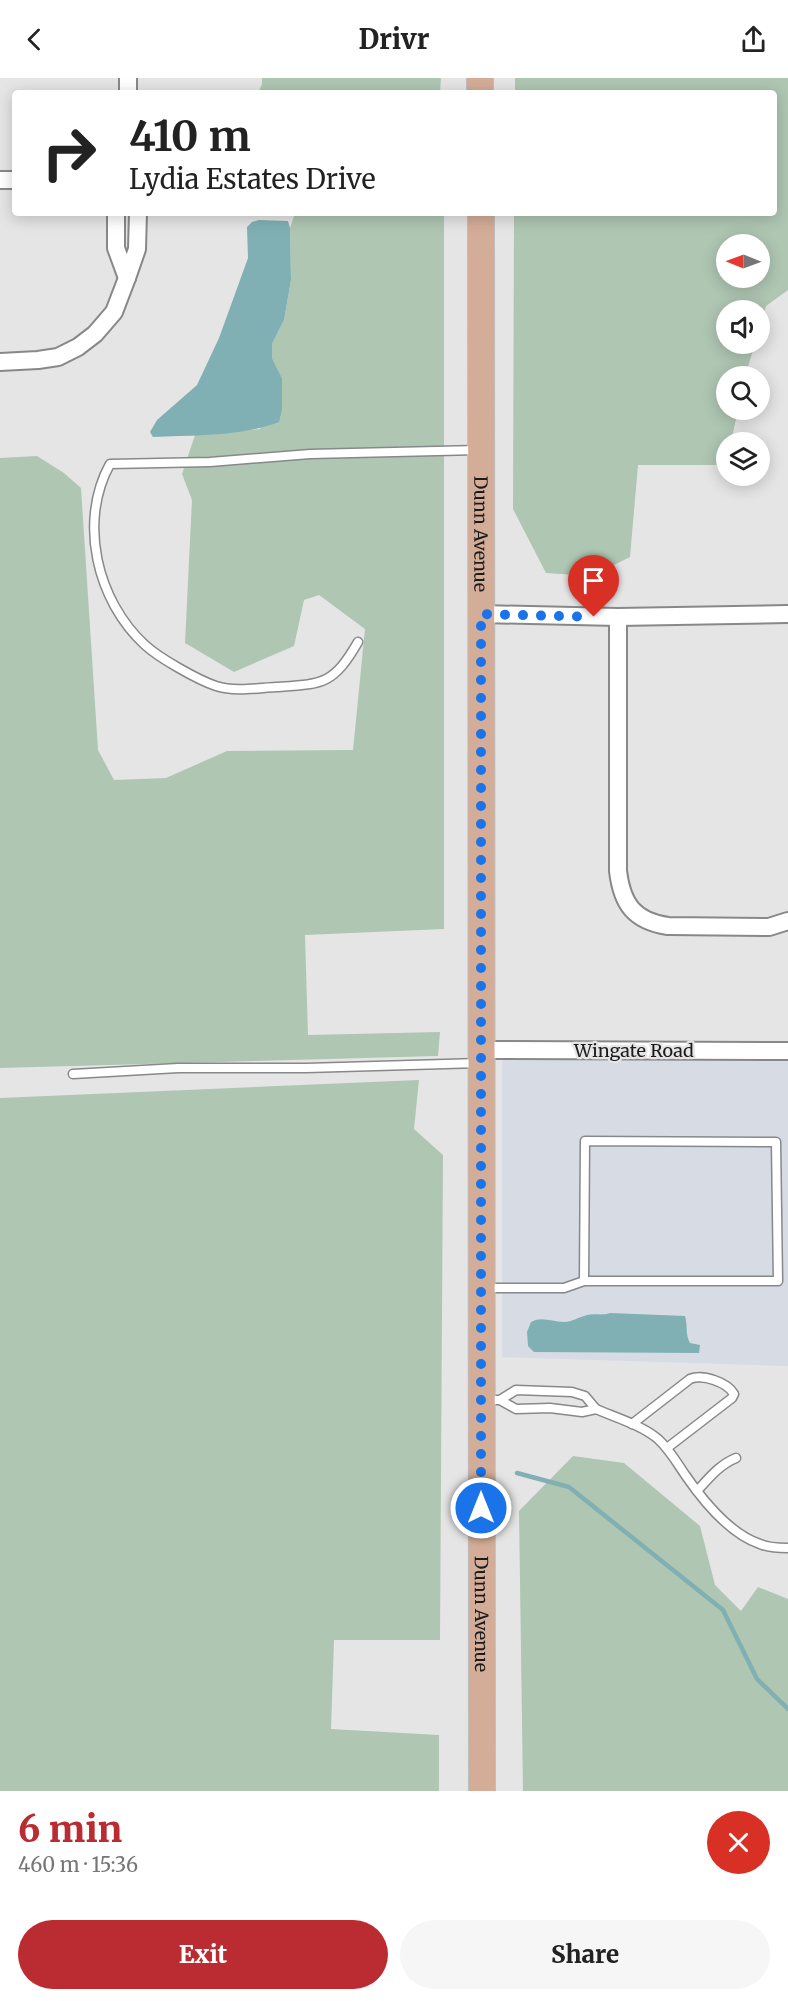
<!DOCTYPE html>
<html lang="en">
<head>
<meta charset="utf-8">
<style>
  body { margin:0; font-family:Merriweather,serif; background:#f6f6f6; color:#222; height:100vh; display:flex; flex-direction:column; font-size:22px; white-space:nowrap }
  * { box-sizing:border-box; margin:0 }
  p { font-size:20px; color:#767676 }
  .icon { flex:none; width:33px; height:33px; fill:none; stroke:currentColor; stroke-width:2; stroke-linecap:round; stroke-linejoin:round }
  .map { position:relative; height:1713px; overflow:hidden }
  .panel { display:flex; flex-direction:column; background:#fff; flex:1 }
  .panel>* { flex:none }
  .banner { position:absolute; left:12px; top:12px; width:765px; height:126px; border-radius:6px; box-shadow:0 3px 15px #0003; background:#fff; color:#222; overflow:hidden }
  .needle { width:39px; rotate:271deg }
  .tools { position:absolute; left:716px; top:156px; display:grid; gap:12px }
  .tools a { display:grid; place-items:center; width:54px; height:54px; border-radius:50%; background:#fff; box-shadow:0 3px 15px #0003; font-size:30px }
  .pin { position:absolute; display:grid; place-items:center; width:51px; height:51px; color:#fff; margin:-62px -26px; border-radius:50% 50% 50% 0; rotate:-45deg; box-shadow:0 0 6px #0007 }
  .pin .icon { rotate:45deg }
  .me { position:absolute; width:66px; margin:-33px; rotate:0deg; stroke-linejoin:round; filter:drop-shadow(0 0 4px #0008) }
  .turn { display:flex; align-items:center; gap:21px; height:126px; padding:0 18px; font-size:27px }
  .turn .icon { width:78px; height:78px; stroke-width:2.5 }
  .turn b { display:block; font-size:42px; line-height:51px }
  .round { display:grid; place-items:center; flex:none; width:63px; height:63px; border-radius:32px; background:#f6f6f6 }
  .head { display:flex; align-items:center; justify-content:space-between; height:102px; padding:0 18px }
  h1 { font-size:36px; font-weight:800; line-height:45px; color:#bb2b32 }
  .button { display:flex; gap:12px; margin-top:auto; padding:12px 18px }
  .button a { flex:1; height:69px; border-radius:36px; background:#bb2b32; color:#fff; font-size:24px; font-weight:800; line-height:69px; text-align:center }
  .button a+a { background:#f6f6f6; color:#222 }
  header { display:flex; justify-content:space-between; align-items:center; height:78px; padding:0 18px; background:#fff; font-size:27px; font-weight:800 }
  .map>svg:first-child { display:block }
  .built { fill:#d7dbe3 }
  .green { fill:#afc6b3; fill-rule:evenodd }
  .water { fill:#80b0b4 }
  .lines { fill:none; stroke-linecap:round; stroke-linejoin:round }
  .stream { stroke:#80b0b4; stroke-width:4.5 }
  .lane-casing { stroke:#878889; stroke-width:11 }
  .street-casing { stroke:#878889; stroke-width:20 }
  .primary-casing { stroke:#bfbfbf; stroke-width:28 }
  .lane { stroke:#fff; stroke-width:8 }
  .street { stroke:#fff; stroke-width:16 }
  .primary { stroke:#d3ad97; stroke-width:26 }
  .route { stroke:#1a73e8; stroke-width:10; stroke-dasharray:0 18 }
  .labels { text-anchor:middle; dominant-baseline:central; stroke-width:4.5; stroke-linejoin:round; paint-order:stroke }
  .street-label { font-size:18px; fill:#1b1b1b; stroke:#e5e5e6 }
</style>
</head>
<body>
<header><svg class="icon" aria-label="back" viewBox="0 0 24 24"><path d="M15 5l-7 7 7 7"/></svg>Drivr<svg class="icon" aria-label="share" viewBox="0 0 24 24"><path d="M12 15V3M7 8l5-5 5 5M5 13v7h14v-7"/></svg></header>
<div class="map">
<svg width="788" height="1713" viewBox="0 0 788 1713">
  <rect width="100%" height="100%" fill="#e5e5e6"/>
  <polygon class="built" points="502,980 788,981 788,1288 502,1279"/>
  <g class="green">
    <polygon points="262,0 441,0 440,15 258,15 262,6"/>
    <path d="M515,0H788V212L766,228L759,252V232H726V266H755L745,298H726V332H738L731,364H726V387H638L630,479L592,498L546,495L513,431L514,135H774V15H515ZM726,166H759V200H726Z"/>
    <polygon points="370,135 444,135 444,851 305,857 308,957 440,954 438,978 0,990 0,380 37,378 64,395 81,410 98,672 114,702 166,700 227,673 353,672 365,551 319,517 304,522 294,568 234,594 185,565 192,422 182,396 195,357 260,351 282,300 272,280 272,266 284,242 291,202 290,150 294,138"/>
    <polygon points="419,1002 414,1051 443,1077 440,1562 334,1562 331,1651 439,1657 439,1713 0,1713 0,1020"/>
    <polygon points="573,1378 624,1385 700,1448 715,1507 741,1533 758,1509 788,1521 788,1713 523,1713 519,1433"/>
  </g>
  <g class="water">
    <path d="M259,142L288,143L290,150L291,202L284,242L272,266V280L282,300V331L279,344C239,359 195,357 153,359L150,354L157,342L197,307L219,260L248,180L247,149L252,144Z"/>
    <path d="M610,1235L685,1238C688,1248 685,1256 690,1265L700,1267L699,1275L534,1274L528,1268L527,1254L531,1244C542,1238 552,1244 564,1244C572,1244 579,1239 587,1237C594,1235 602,1238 610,1235Z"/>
  </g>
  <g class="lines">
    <polyline class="stream" points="517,1395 569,1409 723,1532 757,1601 788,1631"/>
    <defs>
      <g id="lane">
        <path d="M358,564C333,607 323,606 276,609C257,610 235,614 216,608C198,602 159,580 145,567C97,523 78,444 110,386L210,384L310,376L479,372"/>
        <polyline points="73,996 178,990 306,990 480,985"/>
        <polyline points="485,1210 564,1210 584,1203 778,1203 776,1064 585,1063 584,1203"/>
        <polyline points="485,1322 500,1322 516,1331 550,1330 582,1334 596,1331 585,1318 572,1314 516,1312 500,1322"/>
        <path d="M596,1331C617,1340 641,1347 658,1361C670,1372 677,1385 686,1398C704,1424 730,1456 760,1466C769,1470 779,1470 788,1470"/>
        <path d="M632,1346L690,1301C703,1296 727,1304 734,1316L732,1320L667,1370"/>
        <path d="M697,1413C709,1400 719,1387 736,1380"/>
      </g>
      <g id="street">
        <polyline points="128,0 128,15"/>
        <polyline points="0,102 15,102"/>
        <polyline points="116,135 116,170 127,200"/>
        <polyline points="0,284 38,282 58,279 78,269 95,256 114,234 127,200 137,171 138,135"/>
        <polyline points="481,536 618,539 788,536"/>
        <path d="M618,539V793C622,826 634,843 668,848L769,849L788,843"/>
        <polyline points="480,972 788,973"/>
      </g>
      <g id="primary">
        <polyline points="480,0 480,15"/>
        <path id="s1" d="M481,135L482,1713"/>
      </g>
    </defs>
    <use href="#lane" class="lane-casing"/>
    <use href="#street" class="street-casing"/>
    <use href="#primary" class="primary-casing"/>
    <use href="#lane" class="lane"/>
    <use href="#street" class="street"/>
    <use href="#primary" class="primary"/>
  </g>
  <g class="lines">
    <polyline class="route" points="481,1430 481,536 594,539"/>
  </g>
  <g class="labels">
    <g class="street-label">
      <text stroke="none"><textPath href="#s1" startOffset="321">Dunn Avenue</textPath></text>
      <text x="634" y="972">Wingate Road</text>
      <text stroke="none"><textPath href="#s1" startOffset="1401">Dunn Avenue</textPath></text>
    </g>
  </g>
</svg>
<div class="tools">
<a><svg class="needle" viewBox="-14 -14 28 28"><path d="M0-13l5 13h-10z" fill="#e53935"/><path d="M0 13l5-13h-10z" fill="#767676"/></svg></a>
<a><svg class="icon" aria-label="sound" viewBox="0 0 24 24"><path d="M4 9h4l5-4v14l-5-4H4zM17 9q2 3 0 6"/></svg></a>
<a><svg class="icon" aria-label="search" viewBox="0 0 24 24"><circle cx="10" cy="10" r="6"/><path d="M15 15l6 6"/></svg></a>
<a><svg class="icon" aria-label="layers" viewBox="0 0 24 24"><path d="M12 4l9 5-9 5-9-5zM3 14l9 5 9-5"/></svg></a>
</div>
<div class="pin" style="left:594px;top:539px;background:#d93025"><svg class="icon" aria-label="arrive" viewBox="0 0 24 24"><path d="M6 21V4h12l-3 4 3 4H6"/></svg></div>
<svg class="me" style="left:481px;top:1430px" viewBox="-20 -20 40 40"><circle r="17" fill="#1a73e8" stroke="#fff" stroke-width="3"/><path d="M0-11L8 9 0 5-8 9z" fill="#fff"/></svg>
<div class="banner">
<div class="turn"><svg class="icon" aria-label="right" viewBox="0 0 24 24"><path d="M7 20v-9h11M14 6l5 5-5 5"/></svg><div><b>410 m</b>Lydia Estates Drive</div></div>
</div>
</div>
<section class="panel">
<div class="head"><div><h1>6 min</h1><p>460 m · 15:36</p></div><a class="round" style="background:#d93025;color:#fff"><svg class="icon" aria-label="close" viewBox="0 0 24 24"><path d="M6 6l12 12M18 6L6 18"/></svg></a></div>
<div class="button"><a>Exit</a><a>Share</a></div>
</section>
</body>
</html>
